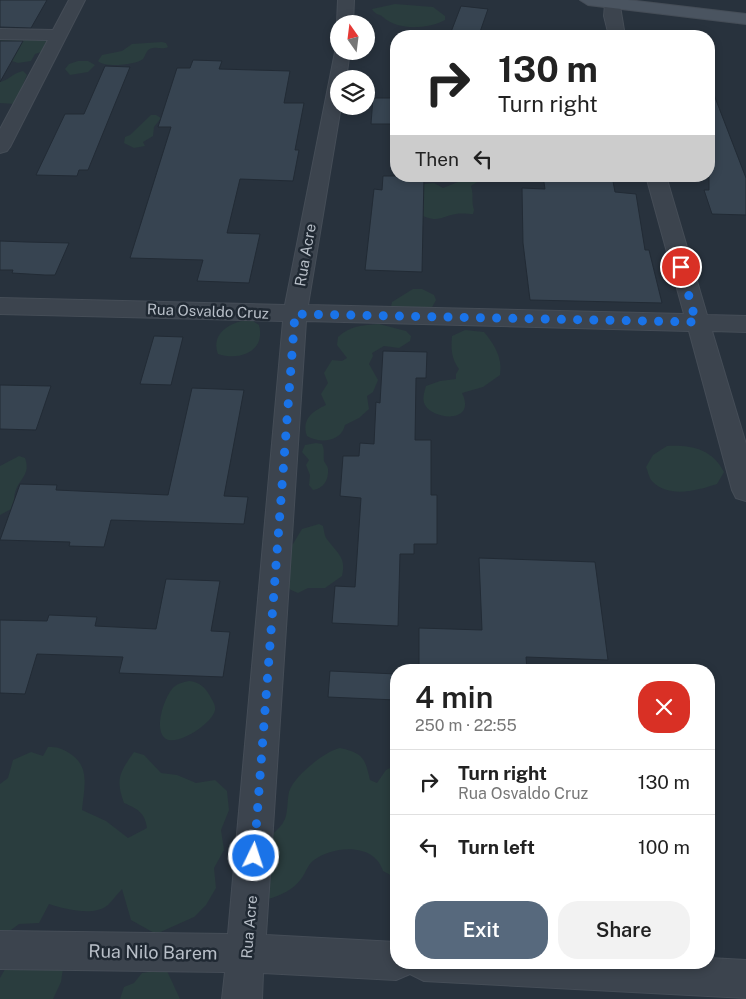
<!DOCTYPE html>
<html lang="en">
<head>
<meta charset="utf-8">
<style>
  body { margin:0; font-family:"Public Sans",sans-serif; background:#f2f2f2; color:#222; height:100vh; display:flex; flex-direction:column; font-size:19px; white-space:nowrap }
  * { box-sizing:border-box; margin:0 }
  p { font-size:16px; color:#767676 }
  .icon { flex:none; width:28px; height:28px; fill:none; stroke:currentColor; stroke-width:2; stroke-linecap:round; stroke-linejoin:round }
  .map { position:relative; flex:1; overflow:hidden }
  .drawer { position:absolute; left:390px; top:664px; width:325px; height:305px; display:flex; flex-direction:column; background:#fff; border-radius:20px; box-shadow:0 2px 8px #0003 }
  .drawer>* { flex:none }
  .hud { position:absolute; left:390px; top:30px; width:325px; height:152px; border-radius:20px; box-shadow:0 2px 8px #0003; background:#fff; color:#222; overflow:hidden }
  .needle { width:32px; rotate:346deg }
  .buttons { position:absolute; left:330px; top:15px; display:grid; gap:10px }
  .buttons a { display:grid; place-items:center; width:45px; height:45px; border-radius:50%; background:#fff; box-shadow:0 2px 8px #0003; font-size:25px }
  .pin { position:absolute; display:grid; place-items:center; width:42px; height:42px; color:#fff; margin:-21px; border:2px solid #fff; border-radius:50%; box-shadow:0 1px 5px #0007 }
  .me { position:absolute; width:55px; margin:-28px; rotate:4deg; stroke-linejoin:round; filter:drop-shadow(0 0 4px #0008) }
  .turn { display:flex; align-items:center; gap:18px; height:105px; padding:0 25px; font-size:22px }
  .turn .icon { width:65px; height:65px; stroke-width:2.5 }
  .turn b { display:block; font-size:35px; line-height:42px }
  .then { display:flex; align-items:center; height:48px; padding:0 25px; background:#0003; gap:10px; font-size:19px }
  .round { display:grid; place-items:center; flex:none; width:52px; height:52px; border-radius:20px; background:#f2f2f2 }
  .summary { display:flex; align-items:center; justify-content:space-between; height:85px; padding:0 25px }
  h1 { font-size:30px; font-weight:600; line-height:38px }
  .cta { display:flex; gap:10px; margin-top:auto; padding:10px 25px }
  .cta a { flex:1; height:58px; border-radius:20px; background:#57697d; color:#fff; font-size:20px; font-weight:600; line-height:58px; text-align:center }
  .cta a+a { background:#f2f2f2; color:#222 }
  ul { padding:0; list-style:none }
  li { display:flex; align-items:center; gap:15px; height:65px; padding:0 25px; border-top:1px solid #e0e0e0 }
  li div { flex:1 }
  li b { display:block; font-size:19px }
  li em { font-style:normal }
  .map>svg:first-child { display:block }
  .green { fill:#2a3d3e }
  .building { fill:#374451; stroke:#222b35 }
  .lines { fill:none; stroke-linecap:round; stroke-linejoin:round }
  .minor-casing { stroke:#454d57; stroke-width:2 }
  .secondary-casing { stroke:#454d57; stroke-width:2 }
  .minor { fill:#3c444e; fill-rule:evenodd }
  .secondary { fill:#4a5460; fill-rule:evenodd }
  .route { stroke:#1a73e8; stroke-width:9; stroke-dasharray:0 16.2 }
  .labels { text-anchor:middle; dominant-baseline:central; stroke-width:5; stroke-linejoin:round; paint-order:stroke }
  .street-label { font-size:15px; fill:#b8bfc8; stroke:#202933 }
  .near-street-label { font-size:18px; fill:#b8bfc8; stroke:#202933 }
</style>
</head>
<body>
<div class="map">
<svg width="746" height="999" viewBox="0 0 746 999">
  <rect width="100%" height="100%" fill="#28323d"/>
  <g class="green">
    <path d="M395,4L433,7L445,16V20C429,29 397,31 383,17C380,14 375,15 372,9Z"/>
    <polygon points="0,34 51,35 47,50 35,54 31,61 18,63 12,61 13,51 0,50"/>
    <path d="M162,42L166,43L168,47C162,50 158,47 153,48C146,49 146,55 143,59C136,65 104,68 98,61L102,55L122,51L132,44Z"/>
    <polygon points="78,61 88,61 95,65 88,72 70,75 65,69 69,64"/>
    <path d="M23,71L27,75L15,104L0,103V82C9,80 13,73 23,71Z"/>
    <polygon points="151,115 156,115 161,118 154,127 153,136 143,142 145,146 134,148 124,143 125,137 130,135"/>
    <path d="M462,176H486L471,186C474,195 471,201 474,210L473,214C468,214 461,213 456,214C439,217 439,223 420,215L415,185L434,183L443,188L463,180Z"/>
    <polygon points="413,289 422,289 434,295 436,300 430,311 391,307 392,302"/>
    <path d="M250,319L259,325C266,352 239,361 218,354C210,332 232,322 250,319Z"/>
    <path d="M379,324L406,331L411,336L410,341L399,348L384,346L372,353L373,356L369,364L378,380L373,392L367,396L369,409L359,418L345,425C341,442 320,444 307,436C301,419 313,411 326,405L321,394L328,383L324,373L332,360L342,361L347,358L337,345L338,337C350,326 362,325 379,324Z"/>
    <path d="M465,330L484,332C494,344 503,358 500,375L483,387L462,393C477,424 433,420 425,405C422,399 424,393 426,386L440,381L456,379V374L459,369C451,358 451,348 452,336Z"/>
    <path d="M316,443L322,444C325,450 323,455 324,461C325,464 328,466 328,469C329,480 323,489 313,490L309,485L310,475L306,465L309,460L302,452L305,445Z"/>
    <path d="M667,446C692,445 712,449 724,472L717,484C699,490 668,499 652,481C649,478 648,471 646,467L653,455Z"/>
    <path d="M19,456L25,458C33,480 10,480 15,507L0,515V466Z"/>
    <path d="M319,524L323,526C324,530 324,534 326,538C336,552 347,557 342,576L325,588H308L298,593L291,590L281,581L283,554L293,544L302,529Z"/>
    <path d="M189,681C199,682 205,687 210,696C212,700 216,705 215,710C213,723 178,746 166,739C153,730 164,699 172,689C176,684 183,682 189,681Z"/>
    <path d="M48,747C58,747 61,748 69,753C91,766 84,788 82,810L106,821L128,838L147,828C145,813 138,809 124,803C115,779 120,772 134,752L144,755L161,773L177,775L196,783L215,780L227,791L229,810L221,830L224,850L214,868L216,888L206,905L194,917L156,934L131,920L122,889C117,894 113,900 108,905C94,917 65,909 49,904L39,923L19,924L0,938V784L8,778L13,760L31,752L43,756Z"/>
    <path d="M340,748C363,753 365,758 370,780L377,783L386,770L396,765V805L390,813V822L396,826V878L383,871C375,843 334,845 314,860C307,865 306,873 301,879C294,889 280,896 268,899L257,846C265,839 280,831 285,819C288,811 287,801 289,792C293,777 325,751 340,748Z"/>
    <polygon points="64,961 61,982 53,999 0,999 0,978 8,964"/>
    <polygon points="162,970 167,971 180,999 120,999 124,987 134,983 142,973"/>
  </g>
  <g class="building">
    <polygon points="0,0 47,0 31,28 0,27"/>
    <polygon points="461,6 488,9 480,32 451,32"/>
    <polygon points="0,41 23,41 0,82"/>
    <polygon points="193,60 222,61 219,69 290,71 284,103 304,103 295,150 299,150 293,181 240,179 227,233 260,234 249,283 197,281 203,260 130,258 171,127 158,127 177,68 190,68"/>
    <polygon points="105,66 130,67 88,170 79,170 77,176 36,175 65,114 84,114"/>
    <polygon points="709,87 711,87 746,178 746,215 712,214 704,190 709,190"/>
    <polygon points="373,98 396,98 396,124 371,124"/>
    <polygon points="383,176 424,176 422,272 365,270 374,189 382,190"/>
    <polygon points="543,176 612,176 615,192 636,194 645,250 649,250 662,303 530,300 523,243 522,188 545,189"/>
    <polygon points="0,241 26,242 69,243 55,275 45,275 12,273 13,270 0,270"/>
    <polygon points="154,336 183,337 171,385 140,384"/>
    <polygon points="383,351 427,352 426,378 416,378 415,440 431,440 431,495 437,495 437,544 414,544 414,554 400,554 398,626 332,623 335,586 355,587 361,498 340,496 343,456 359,456 360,443 374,444 376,402 380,403"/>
    <polygon points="0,385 51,386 36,430 0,429"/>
    <polygon points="192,388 244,390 224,496 248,497 244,524 111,520 104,547 69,546 70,542 0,540 20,484 57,485 56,490 168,495"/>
    <polygon points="479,558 595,562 608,660 526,657 527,670 419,670 419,628 482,630"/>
    <polygon points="166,579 220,581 211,631 230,632 223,677 119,673 123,657 37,654 25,694 0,693 0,620 47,621 49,615 97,617 95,626 156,629"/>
    <polygon points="330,671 396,674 396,700 328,697"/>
  </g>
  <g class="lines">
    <defs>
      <g id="minor">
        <polygon points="69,0 85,0 10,147 7,151 0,153 0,129 48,40 0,39 0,29 53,30"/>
        <polygon points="338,0 354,0 353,24 339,24 339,27 337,24"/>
        <polygon points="602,0 619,0 625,36 609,36 604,16 605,4"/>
        <polygon points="336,47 339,47 339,51 350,51 346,79 339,79 339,106 341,106 308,305 684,314 646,176 666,176 707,315 746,316 746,332 712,331 746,444 746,501 736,498 732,490 689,331 306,321 266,935 396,942 396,962 709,962 709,958 746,960 746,998 424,981 410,974 396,980 263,973 262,999 222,999 225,972 0,969 0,931 228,934 283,321 0,314 0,298 285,305"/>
      </g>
      <polygon id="secondary" points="580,0 628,0 746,14 746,24 588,5"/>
    </defs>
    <use href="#minor" class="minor-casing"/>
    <use href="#secondary" class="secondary-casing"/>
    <use href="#minor" class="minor"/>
    <use href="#secondary" class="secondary"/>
  </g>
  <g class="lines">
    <polyline class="route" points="254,856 295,314 696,322 681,267"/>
  </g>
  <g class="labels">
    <g class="street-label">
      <text transform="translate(305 255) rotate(-80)">Rua Acre</text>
      <text transform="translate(208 311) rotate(2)">Rua Osvaldo Cruz</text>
      <text transform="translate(249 927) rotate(-85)">Rua Acre</text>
    </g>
    <g class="near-street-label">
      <text transform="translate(153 952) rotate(1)">Rua Nilo Barem</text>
    </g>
  </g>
</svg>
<div class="buttons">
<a><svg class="needle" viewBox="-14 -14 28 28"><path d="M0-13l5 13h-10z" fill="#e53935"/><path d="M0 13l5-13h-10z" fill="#767676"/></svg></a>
<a><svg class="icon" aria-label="layers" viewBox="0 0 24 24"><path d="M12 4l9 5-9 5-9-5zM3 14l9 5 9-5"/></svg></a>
</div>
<div class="pin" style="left:681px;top:267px;background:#d93025"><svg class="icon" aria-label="arrive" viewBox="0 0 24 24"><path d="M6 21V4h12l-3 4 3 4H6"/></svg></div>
<svg class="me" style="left:254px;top:856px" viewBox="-20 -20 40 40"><circle r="17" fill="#1a73e8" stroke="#fff" stroke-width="3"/><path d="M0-11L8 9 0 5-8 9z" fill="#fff"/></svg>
<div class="hud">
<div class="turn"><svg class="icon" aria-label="right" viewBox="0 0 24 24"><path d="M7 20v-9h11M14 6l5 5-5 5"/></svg><div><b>130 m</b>Turn right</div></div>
<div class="then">Then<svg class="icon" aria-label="left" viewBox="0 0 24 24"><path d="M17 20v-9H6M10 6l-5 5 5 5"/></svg></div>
</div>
<section class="drawer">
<div class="summary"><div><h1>4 min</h1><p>250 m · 22:55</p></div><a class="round" style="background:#d93025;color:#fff"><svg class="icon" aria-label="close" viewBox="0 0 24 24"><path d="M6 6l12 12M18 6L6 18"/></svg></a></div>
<ul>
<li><svg class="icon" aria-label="right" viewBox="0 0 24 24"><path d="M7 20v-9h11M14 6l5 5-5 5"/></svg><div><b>Turn right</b><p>Rua Osvaldo Cruz</p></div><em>130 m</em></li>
<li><svg class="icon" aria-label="left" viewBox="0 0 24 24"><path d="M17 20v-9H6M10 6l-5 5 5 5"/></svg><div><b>Turn left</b></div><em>100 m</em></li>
</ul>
<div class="cta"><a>Exit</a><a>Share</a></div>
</section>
</div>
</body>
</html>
